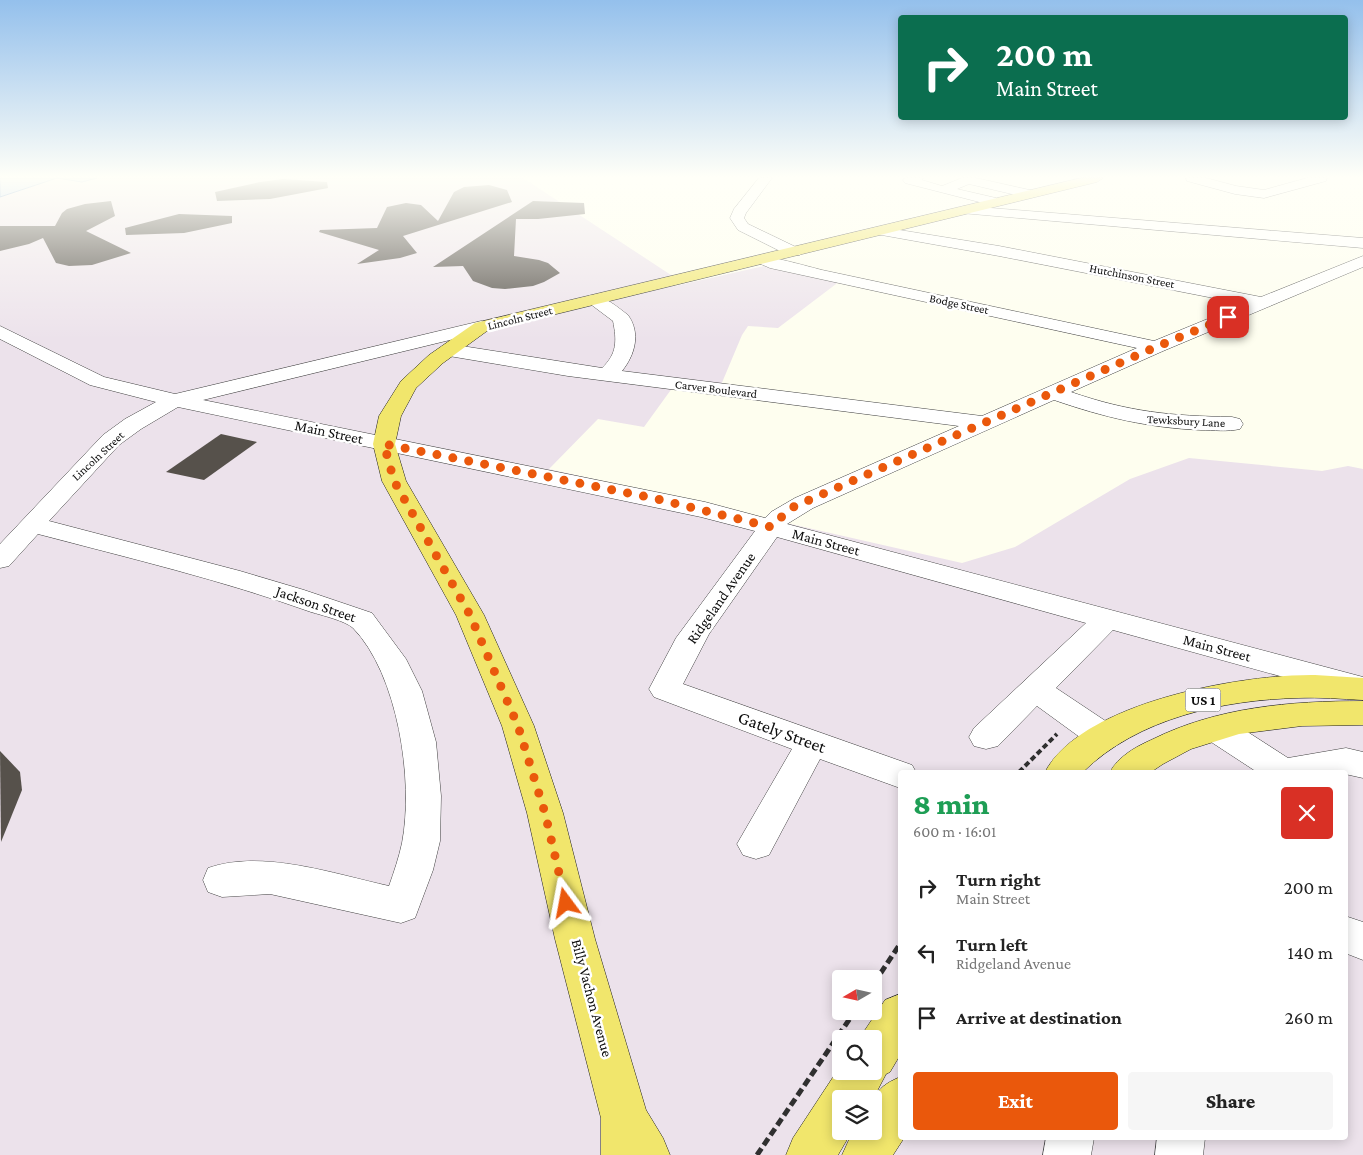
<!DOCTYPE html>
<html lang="en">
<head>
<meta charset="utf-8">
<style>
  body { margin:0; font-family:"Crimson Pro",serif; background:#f6f6f6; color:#222; height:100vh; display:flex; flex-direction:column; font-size:19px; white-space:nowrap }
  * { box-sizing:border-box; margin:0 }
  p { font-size:16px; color:#767676 }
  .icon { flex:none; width:28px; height:28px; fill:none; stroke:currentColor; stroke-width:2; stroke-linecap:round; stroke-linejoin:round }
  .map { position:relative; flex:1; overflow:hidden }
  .panel { position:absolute; left:898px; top:770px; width:450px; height:370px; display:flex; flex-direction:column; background:#fff; border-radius:5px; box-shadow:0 2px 12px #0003 }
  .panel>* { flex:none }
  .top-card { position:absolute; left:898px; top:15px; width:450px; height:105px; border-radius:5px; box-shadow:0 2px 12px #0003; background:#0b6e4f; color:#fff; overflow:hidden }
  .needle { width:32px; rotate:261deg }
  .buttons { position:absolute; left:832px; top:970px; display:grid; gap:10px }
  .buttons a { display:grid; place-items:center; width:50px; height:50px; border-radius:5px; background:#fff; box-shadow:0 2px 12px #0003; font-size:25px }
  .pin { position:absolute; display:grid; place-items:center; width:42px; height:42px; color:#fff; margin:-21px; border-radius:10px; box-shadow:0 2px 8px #0006 }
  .me { position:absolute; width:55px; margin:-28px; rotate:347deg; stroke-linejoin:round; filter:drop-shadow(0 0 4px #0008) }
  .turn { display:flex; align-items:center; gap:18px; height:105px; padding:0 15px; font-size:22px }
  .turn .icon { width:65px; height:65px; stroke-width:2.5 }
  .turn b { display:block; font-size:35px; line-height:42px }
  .round { display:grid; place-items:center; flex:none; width:52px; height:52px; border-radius:5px; background:#f6f6f6 }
  .overview { display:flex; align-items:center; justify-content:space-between; height:85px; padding:0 15px }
  h1 { font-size:30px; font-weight:800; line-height:38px; color:#1e9e55 }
  .action { display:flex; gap:10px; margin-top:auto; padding:10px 15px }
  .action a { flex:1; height:58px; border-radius:5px; background:#ea580c; color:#fff; font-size:20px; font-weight:800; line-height:58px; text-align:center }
  .action a+a { background:#f6f6f6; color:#222 }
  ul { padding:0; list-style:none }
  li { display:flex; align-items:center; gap:15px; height:65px; padding:0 15px }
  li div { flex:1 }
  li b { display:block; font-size:19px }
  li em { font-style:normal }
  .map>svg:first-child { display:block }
  .industrial { fill:#ece2eb; fill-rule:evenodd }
  .water { fill:#b7d2f3; stroke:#417bc6 }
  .building { fill:#56514b }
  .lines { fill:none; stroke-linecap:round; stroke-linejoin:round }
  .minor-casing { stroke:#414141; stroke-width:1 }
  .major-casing { stroke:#1f1f1f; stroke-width:1 }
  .path-far1 { stroke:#303030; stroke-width:4; stroke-dasharray:5.5 3; stroke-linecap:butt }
  .path { stroke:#303030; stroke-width:5; stroke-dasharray:8 4; stroke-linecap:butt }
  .minor { fill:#fff; fill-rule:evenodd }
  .major { fill:#f1e66c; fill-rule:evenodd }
  .route { stroke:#ea580c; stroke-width:9; stroke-dasharray:0 16.2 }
  .labels { text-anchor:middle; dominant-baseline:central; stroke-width:5; stroke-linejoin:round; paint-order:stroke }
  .far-street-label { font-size:12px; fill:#0e0e0e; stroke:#fff }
  .shield { fill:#fff; stroke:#565656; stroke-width:1 }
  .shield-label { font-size:14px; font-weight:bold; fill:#0e0e0e }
  .street-label { font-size:15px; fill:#0e0e0e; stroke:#fff }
  .near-street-label { font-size:18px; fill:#0e0e0e; stroke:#fff }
</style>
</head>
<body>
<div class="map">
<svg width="1363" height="1155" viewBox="0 0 1363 1155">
  <rect width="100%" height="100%" fill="#fefeef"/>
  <path class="industrial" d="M57,178L82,182L97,178H523L671,275L675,286L764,266L840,281L778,328L748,326L742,335L721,385L678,380L644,427L598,419L549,469L962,563L1015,547L1130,479L1189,458L1322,471L1348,466L1363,469V1155H0V197ZM900,772H1345V1138H900ZM841,979H874V1011H841ZM841,1039H874V1071H841ZM841,1099H874V1131H841Z"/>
  <polygon class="water" points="0,178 97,178 82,182 57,178 0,197"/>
  <g class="building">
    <polygon points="283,179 327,182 328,188 270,199 217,201 215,192 260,182"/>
    <polygon points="489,185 507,190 512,202 403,236 417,253 400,258 357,264 379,250 319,232 320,230 377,228 387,207 406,203 421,205 438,221 454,192 464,187"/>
    <polygon points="111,201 115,216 86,231 131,253 92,265 69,266 56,263 43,238 29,244 0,251 0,226 55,226 62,213 67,209 85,204"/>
    <polygon points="533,201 584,203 585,214 538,219 516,219 514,256 539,260 548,263 560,273 544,282 533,286 505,289 492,288 473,281 463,266 433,267"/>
    <polygon points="179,214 232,216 232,223 184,233 126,235 125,228"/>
    <polygon points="221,434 257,442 204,480 166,472"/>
    <polygon points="0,751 20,772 22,790 1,842"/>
  </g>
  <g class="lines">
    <defs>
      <g id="minor">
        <polygon points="759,178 772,178 746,213 744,218 748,224 800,249 802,252 800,255 788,255 738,230 730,218 734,209"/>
        <polygon points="905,178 923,178 922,180 942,186 962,178 976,178 1034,191 1036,194 1029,198 969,184 957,189 996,198 998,201 996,204 991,205 905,183 903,180"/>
        <polygon points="1186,178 1206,178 1236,186 1264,190 1307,178 1327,178 1326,181 1264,198 1235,194 1187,181"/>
        <polygon points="966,206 1363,238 1363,248 961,213 959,210 961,207"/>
        <path d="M881,227L999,246L1261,297L1363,256V267L1163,351L1071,392C1129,412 1171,416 1232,417L1240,419L1243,424L1240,429C1227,432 1214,430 1201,430C1149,428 1103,417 1054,400L813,508L787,524L1363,677V699L1113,630L1056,688L1116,728L1121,737L1116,746L1104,749L1092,746L1037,706L998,746L986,749L974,746L969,737L974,728L1086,623L777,537L709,634L683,684L912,765L916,772H900V788L820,759L769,855L756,859L743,855L737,844L792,749L654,697L649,689L676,638L755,531L701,517L178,407L141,429L119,445L49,521L240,571L304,590L372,613L406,659L422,691L436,742L441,796L440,841L433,870L415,918L401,923L270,894L222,897L208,892L203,880L208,868C262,849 334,874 389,886C394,872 399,857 402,843C414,781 398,674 353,628C346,621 321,615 311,612C222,580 129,558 38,534L9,566L0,568V544L103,435L125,419L156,402L90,385L0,339V326L104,377L175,394L481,321L487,323L490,327L487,331L203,400L705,502L765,518L771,512L795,498L959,426L568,376L449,356L442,354L439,350L442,346L449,344L602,368C617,354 617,341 613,321L585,300L588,296C602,293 617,307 628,315C641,333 635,355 622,371L982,416L1137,348L770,268L756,262L754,259L756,256C764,254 810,267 822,270L1154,341L1244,304L999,256L876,234L874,231L876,228Z"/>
        <polygon points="1217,717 1229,720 1288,758 1346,748 1363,752 1363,778 1345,774 1345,772 1257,772 1205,738 1200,729 1205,720"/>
        <polygon points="1345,916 1363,922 1363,960 1345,953"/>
        <polygon points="1046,1138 1094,1138 1091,1155 1043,1155"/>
        <polygon points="1157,1138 1205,1138 1203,1155 1155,1155"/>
      </g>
      <g id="major">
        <polygon points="1081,178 1103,178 1097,182 487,331 443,363 416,388 401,416 395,444 406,481 484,615 534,726 563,813 595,939 646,1110 663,1138 670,1155 601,1155 601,1118 555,939 527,813 502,726 456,615 382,481 373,444 379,416 401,381 429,355 475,323"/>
        <path d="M1315,675L1363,678V700C1341,699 1320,697 1298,698C1223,700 1138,718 1083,772H1045C1082,702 1243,674 1315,675Z"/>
        <path d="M1363,701V725L1302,726L1239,734L1191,749L1163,764L1151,772H1110C1118,757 1135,747 1151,740C1217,707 1290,701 1363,701Z"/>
        <polygon points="900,994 900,1055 890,1072 886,1074 873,1099 841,1099 841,1131 852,1131 838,1155 786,1155 793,1138 841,1065 841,1071 874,1071 874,1039 859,1039 885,1000"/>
        <path d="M900,1077V1138H904L893,1155H842L853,1131H874C874,1101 869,1090 900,1077Z"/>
      </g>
    </defs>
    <use href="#minor" class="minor-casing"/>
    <use href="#major" class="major-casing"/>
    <polyline class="path-far1" points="1019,772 1057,734"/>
    <g class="path">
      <polyline points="874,983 900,944"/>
      <polyline points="757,1155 855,1011"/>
    </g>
    <use href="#minor" class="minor"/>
    <use href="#major" class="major"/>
  </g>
  <linearGradient id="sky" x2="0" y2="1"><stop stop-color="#94c0ec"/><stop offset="0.52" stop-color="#fffff8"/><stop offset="1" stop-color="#fffff8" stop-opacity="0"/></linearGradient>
  <rect width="1363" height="340" fill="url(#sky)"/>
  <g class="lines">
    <polyline class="route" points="566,903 545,813 518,726 470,615 394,481 384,444 653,498 771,527 791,508 1156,347 1228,317"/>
  </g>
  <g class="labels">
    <g class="far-street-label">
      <text transform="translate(1132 276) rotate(11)">Hutchinson Street</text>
      <text transform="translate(959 304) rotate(12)">Bodge Street</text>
      <text transform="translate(520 318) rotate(-14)">Lincoln Street</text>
      <text transform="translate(716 389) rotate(7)">Carver Boulevard</text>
      <text transform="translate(1186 421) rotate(3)">Tewksbury Lane</text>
      <text transform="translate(98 456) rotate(-43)">Lincoln Street</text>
    </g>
    <rect class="shield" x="1185.5" y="688.5" width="35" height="23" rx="4"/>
    <g class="shield-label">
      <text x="1203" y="700">US 1</text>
    </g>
    <g class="street-label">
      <text transform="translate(329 432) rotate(12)">Main Street</text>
      <text transform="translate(826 542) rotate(15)">Main Street</text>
      <text transform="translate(721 598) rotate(-55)">Ridgeland Avenue</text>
      <text transform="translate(316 604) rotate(19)">Jackson Street</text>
      <text transform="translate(1217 648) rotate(15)">Main Street</text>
      <text transform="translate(592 998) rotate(75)">Billy Vachon Avenue</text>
    </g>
    <g class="near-street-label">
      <text transform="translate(782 732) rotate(20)">Gately Street</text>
    </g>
  </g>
</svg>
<div class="buttons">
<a><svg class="needle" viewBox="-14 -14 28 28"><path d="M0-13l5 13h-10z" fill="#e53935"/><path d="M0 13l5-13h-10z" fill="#767676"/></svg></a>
<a><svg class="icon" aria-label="search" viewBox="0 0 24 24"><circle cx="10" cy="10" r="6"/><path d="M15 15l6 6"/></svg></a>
<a><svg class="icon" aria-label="layers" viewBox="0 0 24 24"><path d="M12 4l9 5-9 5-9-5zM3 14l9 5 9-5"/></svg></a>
</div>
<div class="pin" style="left:1228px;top:317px;background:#d93025"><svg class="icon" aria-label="arrive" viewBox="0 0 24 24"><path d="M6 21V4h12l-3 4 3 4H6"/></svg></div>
<svg class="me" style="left:566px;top:903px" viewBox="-20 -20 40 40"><path d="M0-17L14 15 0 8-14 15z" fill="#ea580c" stroke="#fff" stroke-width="4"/></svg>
<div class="top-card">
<div class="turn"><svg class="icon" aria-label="right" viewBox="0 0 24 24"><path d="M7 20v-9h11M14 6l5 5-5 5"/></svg><div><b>200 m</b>Main Street</div></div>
</div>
<section class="panel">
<div class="overview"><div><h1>8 min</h1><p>600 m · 16:01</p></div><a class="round" style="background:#d93025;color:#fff"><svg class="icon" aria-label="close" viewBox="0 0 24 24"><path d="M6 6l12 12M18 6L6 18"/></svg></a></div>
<ul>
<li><svg class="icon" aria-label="right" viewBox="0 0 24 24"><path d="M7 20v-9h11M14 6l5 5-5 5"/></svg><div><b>Turn right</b><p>Main Street</p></div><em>200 m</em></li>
<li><svg class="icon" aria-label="left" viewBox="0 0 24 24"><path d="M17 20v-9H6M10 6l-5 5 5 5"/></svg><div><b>Turn left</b><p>Ridgeland Avenue</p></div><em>140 m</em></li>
<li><svg class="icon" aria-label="arrive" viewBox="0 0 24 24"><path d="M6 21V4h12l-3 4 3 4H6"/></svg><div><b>Arrive at destination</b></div><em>260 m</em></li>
</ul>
<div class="action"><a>Exit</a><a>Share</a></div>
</section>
</div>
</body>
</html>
